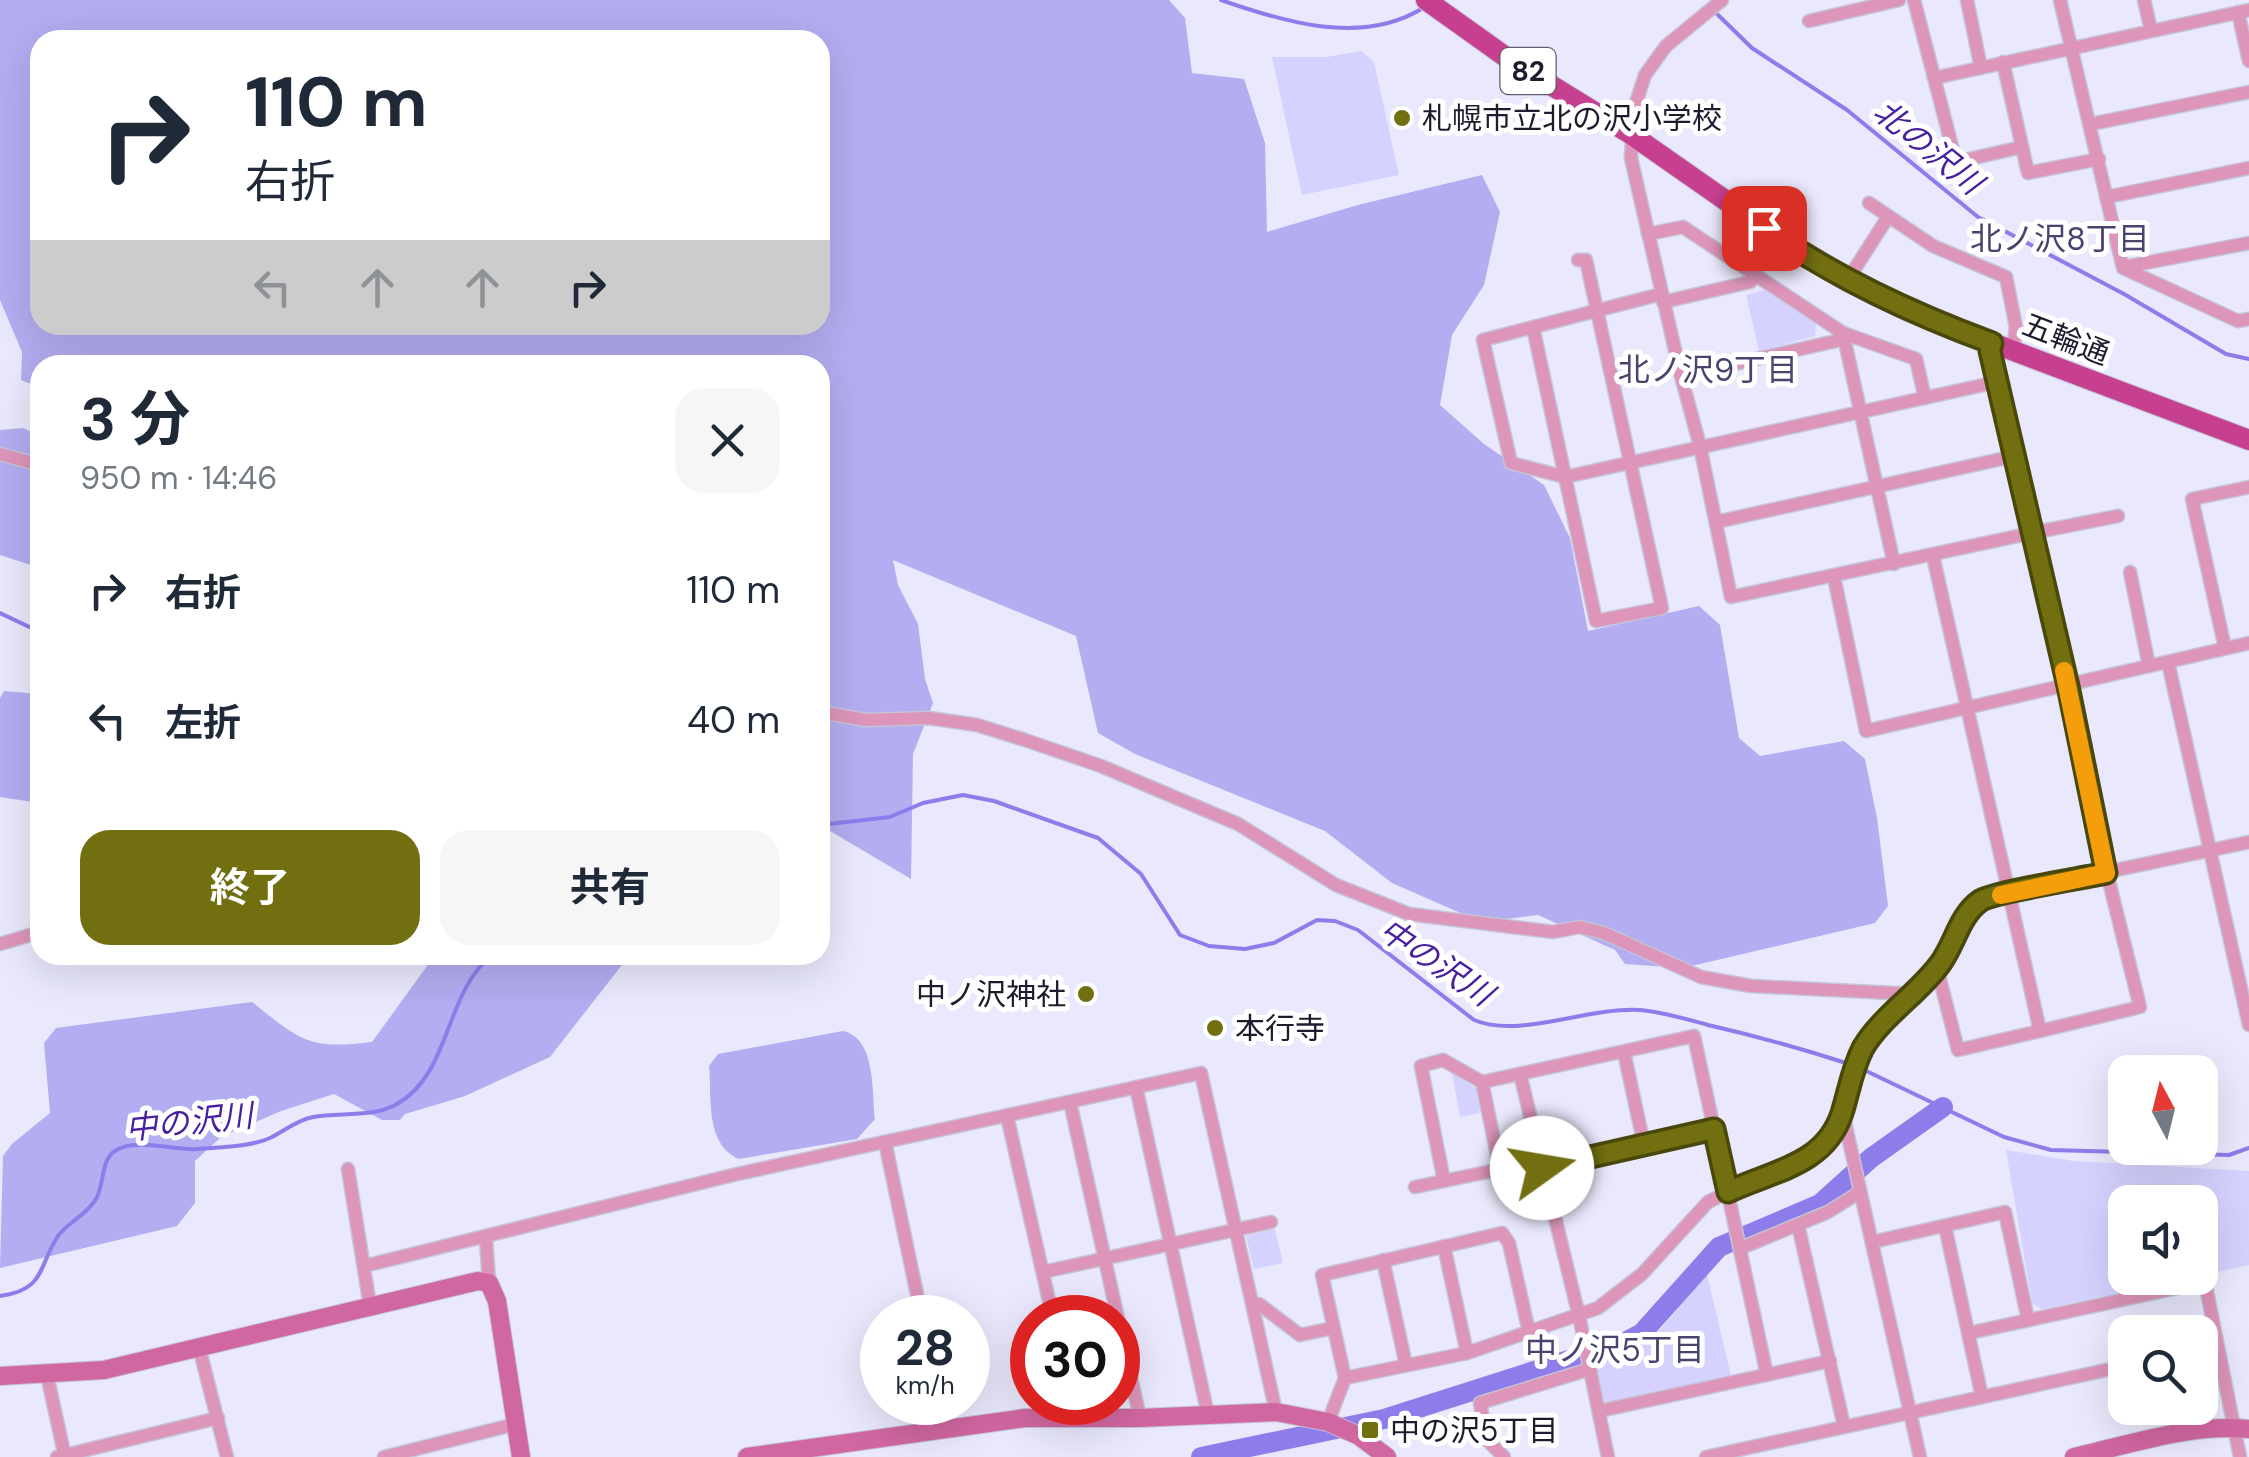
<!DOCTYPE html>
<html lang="ja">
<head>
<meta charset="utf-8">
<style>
  body { margin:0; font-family:"DM Sans","Noto Sans JP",sans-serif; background:#f6f6f7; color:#1f2937; height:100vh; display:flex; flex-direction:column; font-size:38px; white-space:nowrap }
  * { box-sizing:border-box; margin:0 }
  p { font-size:32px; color:#747a83 }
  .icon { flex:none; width:55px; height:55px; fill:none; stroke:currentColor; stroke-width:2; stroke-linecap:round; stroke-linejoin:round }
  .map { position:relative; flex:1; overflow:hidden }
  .panel { position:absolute; left:30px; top:355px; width:800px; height:610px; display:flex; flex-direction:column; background:#fff; border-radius:30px; box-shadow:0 10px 40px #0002 }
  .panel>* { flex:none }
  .banner { position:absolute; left:30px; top:30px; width:800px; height:305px; border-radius:30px; box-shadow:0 10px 40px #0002; background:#fff; color:#1f2937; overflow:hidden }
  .needle { width:65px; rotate:353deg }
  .controls { position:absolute; left:2108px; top:1055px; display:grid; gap:20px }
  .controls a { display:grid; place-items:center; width:110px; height:110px; border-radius:20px; background:#fff; box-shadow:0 10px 40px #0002; font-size:50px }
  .speed { position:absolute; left:860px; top:1295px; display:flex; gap:20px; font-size:50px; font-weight:700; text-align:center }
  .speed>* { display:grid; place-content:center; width:130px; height:130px; border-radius:50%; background:#fff; box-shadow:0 10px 40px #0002; line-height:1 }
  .speed small { font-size:25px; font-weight:400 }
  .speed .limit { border:15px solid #d22; background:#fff; color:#111 }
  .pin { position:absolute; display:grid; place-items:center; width:85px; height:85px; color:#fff; margin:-42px; border-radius:20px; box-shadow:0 5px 15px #0006 }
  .me { position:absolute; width:110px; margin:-55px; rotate:77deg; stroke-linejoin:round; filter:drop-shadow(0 0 8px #0008) }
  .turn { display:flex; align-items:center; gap:35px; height:210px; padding:0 50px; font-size:45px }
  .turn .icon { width:130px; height:130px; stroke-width:2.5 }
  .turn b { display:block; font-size:70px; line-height:85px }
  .lanes { display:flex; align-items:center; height:95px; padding:0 50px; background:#0003; justify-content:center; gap:50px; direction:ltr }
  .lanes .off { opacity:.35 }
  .round { display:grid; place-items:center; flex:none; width:105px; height:105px; border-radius:30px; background:#f6f6f7 }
  .summary { display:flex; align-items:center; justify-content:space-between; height:170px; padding:0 50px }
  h1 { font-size:60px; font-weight:700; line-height:75px }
  .cta { display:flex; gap:20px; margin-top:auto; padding:20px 50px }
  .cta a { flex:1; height:115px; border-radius:30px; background:#716f10; color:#fff; font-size:40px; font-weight:700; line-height:115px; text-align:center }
  .cta a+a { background:#f6f6f7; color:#1f2937 }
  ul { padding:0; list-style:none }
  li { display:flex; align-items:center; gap:30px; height:130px; padding:0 50px }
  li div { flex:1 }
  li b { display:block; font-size:38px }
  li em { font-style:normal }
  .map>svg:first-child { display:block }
  .green { fill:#d5d2ff }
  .forest { fill:#b3adf1; fill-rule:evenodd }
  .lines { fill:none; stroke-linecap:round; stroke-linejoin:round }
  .stream { stroke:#8d7deb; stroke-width:4 }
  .river { stroke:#8d7deb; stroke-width:20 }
  .street-casing { stroke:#c4c3d7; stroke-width:15 }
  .secondary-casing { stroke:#c4c3d7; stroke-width:20 }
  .primary-casing { stroke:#c4c3d7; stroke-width:22 }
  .street { stroke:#dd95b9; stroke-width:12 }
  .secondary { stroke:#d167a1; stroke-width:18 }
  .primary { stroke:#c6408f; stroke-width:20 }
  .route-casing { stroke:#49480a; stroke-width:25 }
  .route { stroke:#716f10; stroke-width:18 }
  .slow { stroke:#f59e0b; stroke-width:18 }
  .poi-dot { fill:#716f10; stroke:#fff; stroke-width:4 }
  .labels { text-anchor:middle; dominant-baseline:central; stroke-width:10; stroke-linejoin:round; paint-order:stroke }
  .shield { fill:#fff; stroke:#615f6c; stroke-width:2.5 }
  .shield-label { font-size:28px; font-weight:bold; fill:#1d1b2d }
  .poi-label { font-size:30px; fill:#1d1b2d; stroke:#fff; text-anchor:start }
  .street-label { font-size:30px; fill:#1d1b2d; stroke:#fff }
  .water-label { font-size:32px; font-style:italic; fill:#471fa0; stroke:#fff }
  .neighbourhood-label { font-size:32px; fill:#49446d; stroke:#fff }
</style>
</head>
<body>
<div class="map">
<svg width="2249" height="1457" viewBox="0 0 2249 1457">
  <rect width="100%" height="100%" fill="#e9e8fc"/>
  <g class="green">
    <polygon points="1361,51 1374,62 1399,175 1302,195 1272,57 1327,57"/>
    <polygon points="1766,290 1816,324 1815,336 1759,351 1746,295"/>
    <polygon points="1452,1073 1476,1088 1480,1113 1460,1117"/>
    <polygon points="2006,1150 2073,1161 2249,1171 2249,1265 2200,1276 2200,1202 2125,1202 2125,1278 2191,1278 2042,1309 2032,1303"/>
    <polygon points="1275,1229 1283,1263 1254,1269 1246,1236"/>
    <polygon points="1707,1274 1731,1376 1603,1404 1596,1364 1647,1341 1660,1330"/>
  </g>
  <g class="forest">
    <path d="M0,0H1169L1185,18L1192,73L1244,79L1265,143L1267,232L1358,205L1482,175L1500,212L1484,285L1452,335L1440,405L1484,444L1544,485L1570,538L1588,631L1699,606L1720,625L1739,738L1760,756L1844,741L1865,759L1877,818L1888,906L1875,923L1683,968L1625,964L1615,950L1538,915L1481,922L1392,883L1325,831L1135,754L1098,733L1076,636L893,560L898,585L918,624L925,679L933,703L913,754L911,879L820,825V365H40V388L21,380L22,352L0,300ZM40,40H820V325H40Z"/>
    <polygon points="23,428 38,435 40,432 40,568 0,555 0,430"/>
    <polygon points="4,691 40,694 40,803 0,797 0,698"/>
    <path d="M444,955H642L625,961L550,1057L465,1096L405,1114L400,1120H382L334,1094L281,1111L221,1137L195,1161V1203L177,1226L0,1268L3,1156L12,1144L50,1113L44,1043L56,1028L252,1002C300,1040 308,1050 372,1042L430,962Z"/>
    <path d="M843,1031C876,1038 872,1092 875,1119L857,1139L739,1159C705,1144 712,1099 709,1066L718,1054Z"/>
  </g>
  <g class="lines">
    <g class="stream">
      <path d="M1221,0C1284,22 1362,46 1423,8"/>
      <polyline points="1716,13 1752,48 1847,110 1978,217 2124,294 2226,354 2249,359"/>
      <polyline points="0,613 40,632"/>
      <path d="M820,825L890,817L923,803L963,795L994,801L1098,838L1141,874L1180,935L1209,946L1245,949L1274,943L1317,920L1335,921L1358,930L1474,1020C1520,1039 1586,1007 1640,1010C1663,1012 1686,1019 1708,1025C1756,1036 1803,1049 1849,1064"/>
      <polyline points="1858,1067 2004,1137 2051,1150 2229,1155 2249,1148"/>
      <path d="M0,1296C46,1290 38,1266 58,1236C68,1222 87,1215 96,1199C104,1186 101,1159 115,1151C136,1137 174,1151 198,1149C220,1147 252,1147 272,1137C286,1130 297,1120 313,1117C339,1112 371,1118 395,1105C451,1076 444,993 492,955"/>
    </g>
    <polyline class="river" points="1201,1457 1384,1419 1625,1342 1642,1333 1719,1247 1820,1204 1871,1158 1943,1107"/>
    <defs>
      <g id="street">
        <polyline points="1722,0 1666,46 1645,75 1634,109 1631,158 1681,376 1700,446 1731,597 2032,533 1990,351 1993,343"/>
        <polyline points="1914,0 1956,162 2022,147"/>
        <polyline points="1967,0 1981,68"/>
        <polyline points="2060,0 2123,268 2238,321 2249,319"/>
        <polyline points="2144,0 2151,30"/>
        <polyline points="2238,12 2249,61"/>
        <polyline points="1809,21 1899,0"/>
        <polyline points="2003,62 2028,173 2099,159"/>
        <polyline points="1934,78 2249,10"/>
        <polyline points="2091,124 2249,92"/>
        <polyline points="2107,197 2249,168"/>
        <polyline points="1869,203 1933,246 2006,277 2016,327 2013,351"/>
        <polyline points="1648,234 1683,227 1843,333 1916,359 1925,398"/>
        <polyline points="2124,267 2249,243"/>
        <polyline points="1847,281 1888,217"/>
        <polyline points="1661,294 1483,340 1511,463 1565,477 1997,382"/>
        <polyline points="1663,302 1750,282 1756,276"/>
        <polyline points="1533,327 1596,621 1662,608 1586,260 1578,260"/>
        <polyline points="1681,376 1836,341 1843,333 1894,564"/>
        <polyline points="0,454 40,465"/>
        <polyline points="1716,522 2015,456"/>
        <polyline points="1933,556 2040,1031 2140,1007 2107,873 2032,533 2118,516"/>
        <polyline points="2130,572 2149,666"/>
        <polyline points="1834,577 1866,731 2249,643"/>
        <polyline points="2225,648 2192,499 2249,487"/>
        <polyline points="2168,662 2249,1025"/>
        <polyline points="820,712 866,720 929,718 977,725 1025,740 1101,766 1238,824 1336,885 1409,914 1553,932 1579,927 1604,933 1701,977 1751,986 1912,994"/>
        <polyline points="0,944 40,932"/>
        <polyline points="1937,968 1958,1050 2040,1031"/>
        <polyline points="1624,1052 1644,1145"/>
        <polyline points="1520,1074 1579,1316 1608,1457"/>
        <polyline points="1482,1082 1694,1036 1767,1375"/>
        <polyline points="1136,1087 1208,1415"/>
        <polyline points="1070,1102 1140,1418"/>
        <polyline points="1843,1114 1920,1457"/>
        <polyline points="1007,1116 1053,1318"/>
        <polyline points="885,1142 922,1318"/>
        <polyline points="1542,1168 1714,1129"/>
        <polyline points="348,1169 370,1306"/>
        <polyline points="1444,1181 1421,1066 1443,1060 1482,1082 1500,1169"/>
        <polyline points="1415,1187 1540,1161"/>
        <polyline points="1798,1225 1844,1426"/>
        <polyline points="1945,1226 1982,1397"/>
        <polyline points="486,1238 489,1283"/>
        <polyline points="1872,1242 2005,1212 2028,1320"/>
        <polyline points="1444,1246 1467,1353"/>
        <polyline points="1741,1248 1828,1212 1860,1192"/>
        <polyline points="1383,1260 1406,1365"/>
        <polyline points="364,1266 733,1175 1201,1073 1276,1412"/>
        <polyline points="1043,1272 1271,1222"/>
        <polyline points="1253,1304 1259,1304 1300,1335 1333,1328"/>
        <polyline points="1969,1333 2205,1282 2240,1457"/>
        <polyline points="199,1347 227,1457"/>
        <polyline points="47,1375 65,1457"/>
        <polyline points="1345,1378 1322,1275 1502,1233 1509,1243 1529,1332"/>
        <polyline points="940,1402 945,1427"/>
        <polyline points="1071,1402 1074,1418"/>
        <polyline points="1599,1411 1830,1361"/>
        <polyline points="1328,1422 1345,1378 1467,1353 1598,1308 1642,1274 1708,1202 1749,1182 1797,1166 1812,1156 1837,1125 1853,1070 1865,1046 1937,968 1949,952 1964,916 1983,898 2249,842"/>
        <polyline points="57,1457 218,1418"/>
        <polyline points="384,1457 516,1424"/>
        <polyline points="1504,1457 1487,1440 1480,1403 1590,1369"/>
        <polyline points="1706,1457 2125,1366"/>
      </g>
      <g id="secondary">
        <polyline points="0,1376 104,1370 478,1281 489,1283 497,1301 521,1457"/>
        <polyline points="747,1457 1025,1418 1140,1418 1276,1412 1328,1422 1359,1436 1387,1457"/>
        <path d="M2074,1457C2129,1445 2192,1423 2249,1429"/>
      </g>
      <polyline id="primary" points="1426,0 1510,60 1632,135 1795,249 1847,281 1908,311 2249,440"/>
    </defs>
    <use href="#street" class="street-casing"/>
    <use href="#secondary" class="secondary-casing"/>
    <use href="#primary" class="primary-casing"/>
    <use href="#street" class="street"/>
    <use href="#secondary" class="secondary"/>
    <use href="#primary" class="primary"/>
  </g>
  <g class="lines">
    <defs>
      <path id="route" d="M1542,1168L1714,1129L1728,1192C1771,1171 1825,1166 1842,1113C1849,1091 1852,1069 1863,1048C1882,1016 1918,994 1940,964C1955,944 1959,916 1980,901C1993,892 2084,878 2106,873L2068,686L1990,351L1992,343C1911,313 1836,278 1764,228"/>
    </defs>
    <use href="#route" class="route-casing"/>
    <use href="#route" class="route"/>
    <polyline class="slow" points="2001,895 2106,873 2064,671"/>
  </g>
  <g class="poi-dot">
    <circle cx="1402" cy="118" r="10"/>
    <circle cx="1086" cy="994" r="10"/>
    <circle cx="1215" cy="1028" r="10"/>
    <rect x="1360" y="1420" width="20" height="20" rx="5"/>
  </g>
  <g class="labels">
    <rect class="shield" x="1500.5" y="48" width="55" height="46" rx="8"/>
    <g class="shield-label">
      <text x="1528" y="71">82</text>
    </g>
    <g class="poi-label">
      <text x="1422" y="118">札幌市立北の沢小学校</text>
      <text x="1066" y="994" text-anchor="end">中ノ沢神社</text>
      <text x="1235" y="1028">本行寺</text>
      <text x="1390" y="1430">中の沢5丁目</text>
    </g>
    <g class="street-label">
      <text transform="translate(2066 339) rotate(21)">五輪通</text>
    </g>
    <g class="water-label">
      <text transform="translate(1928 147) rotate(39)">北の沢川</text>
      <text transform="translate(1436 962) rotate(34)">中の沢川</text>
      <text transform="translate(189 1122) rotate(-6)">中の沢川</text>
    </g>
    <g class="neighbourhood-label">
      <text x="2060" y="239">北ノ沢8丁目</text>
      <text x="1708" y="370">北ノ沢9丁目</text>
      <text x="1615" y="1350">中ノ沢5丁目</text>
    </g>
  </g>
</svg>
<div class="controls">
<a><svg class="needle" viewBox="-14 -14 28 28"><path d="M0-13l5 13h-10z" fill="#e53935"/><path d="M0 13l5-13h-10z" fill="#747a83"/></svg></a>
<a><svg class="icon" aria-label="sound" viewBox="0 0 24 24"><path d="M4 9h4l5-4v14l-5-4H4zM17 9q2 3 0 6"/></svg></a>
<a><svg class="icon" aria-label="search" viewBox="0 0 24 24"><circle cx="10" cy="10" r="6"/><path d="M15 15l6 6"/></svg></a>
</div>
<div class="speed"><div>28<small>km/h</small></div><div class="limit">30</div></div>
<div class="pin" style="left:1764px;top:228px;background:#d93025"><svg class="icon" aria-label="arrive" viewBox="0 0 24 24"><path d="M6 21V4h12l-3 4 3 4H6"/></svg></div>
<svg class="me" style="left:1542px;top:1168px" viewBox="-20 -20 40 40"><circle r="19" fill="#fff"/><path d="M0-13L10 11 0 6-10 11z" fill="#716f10"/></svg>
<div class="banner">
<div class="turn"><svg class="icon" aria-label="right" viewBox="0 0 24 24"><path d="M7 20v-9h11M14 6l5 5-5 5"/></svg><div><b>110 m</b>右折</div></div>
<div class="lanes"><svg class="icon off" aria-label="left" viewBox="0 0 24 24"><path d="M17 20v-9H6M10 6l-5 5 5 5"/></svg><svg class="icon off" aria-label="ahead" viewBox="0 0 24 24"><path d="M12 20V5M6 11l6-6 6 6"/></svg><svg class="icon off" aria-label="ahead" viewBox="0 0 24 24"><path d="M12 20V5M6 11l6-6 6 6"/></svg><svg class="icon" aria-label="right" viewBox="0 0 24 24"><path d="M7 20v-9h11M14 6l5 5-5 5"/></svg></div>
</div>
<section class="panel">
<div class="summary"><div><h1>3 分</h1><p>950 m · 14:46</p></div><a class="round"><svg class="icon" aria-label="close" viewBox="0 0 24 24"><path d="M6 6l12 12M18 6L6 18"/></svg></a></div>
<ul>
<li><svg class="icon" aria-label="right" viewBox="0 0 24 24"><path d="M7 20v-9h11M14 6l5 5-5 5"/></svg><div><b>右折</b></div><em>110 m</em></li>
<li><svg class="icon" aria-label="left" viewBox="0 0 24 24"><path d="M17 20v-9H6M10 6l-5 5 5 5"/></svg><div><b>左折</b></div><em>40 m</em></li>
</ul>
<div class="cta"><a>終了</a><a>共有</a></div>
</section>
</div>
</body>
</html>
